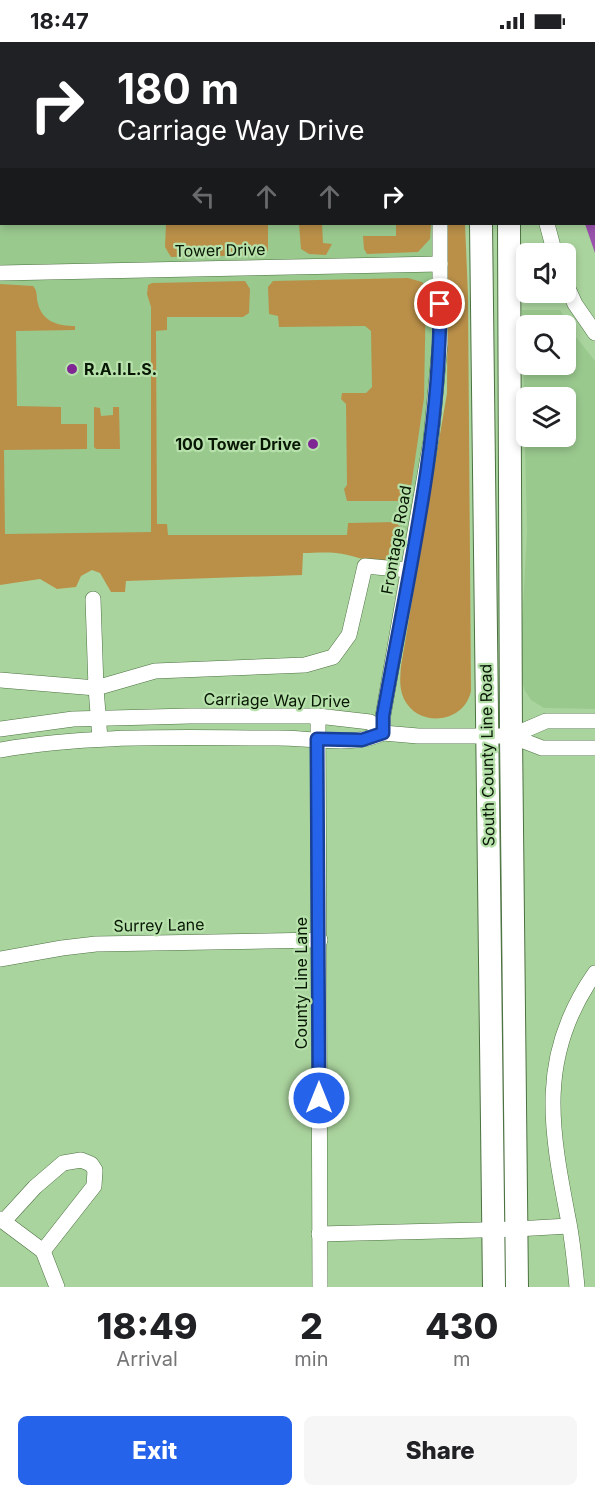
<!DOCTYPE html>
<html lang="en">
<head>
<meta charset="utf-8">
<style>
  body { margin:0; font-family:Inter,sans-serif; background:#f6f6f6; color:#202124; height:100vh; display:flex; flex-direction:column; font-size:22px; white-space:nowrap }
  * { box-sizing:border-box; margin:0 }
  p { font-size:20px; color:#757577 }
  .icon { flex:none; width:33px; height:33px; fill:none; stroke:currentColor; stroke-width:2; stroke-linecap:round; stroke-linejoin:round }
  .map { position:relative; height:1245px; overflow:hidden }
  .drawer { display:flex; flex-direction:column; background:#fff; flex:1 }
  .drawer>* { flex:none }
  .banner { position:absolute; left:0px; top:0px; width:596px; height:183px; box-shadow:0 3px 9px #0003; background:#202124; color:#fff; overflow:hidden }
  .fabs { position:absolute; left:516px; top:201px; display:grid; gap:12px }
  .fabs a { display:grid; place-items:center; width:60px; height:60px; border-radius:9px; background:#fff; box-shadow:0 3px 9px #0003; font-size:30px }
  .pin { position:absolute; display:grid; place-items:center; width:51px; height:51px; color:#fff; margin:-26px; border:3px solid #fff; border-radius:50%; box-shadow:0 2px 6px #0007 }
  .me { position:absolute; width:66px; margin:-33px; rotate:0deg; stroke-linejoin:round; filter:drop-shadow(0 0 4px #0008) }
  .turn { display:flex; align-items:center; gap:21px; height:126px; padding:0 18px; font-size:27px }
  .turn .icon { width:78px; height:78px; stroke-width:2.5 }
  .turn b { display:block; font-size:42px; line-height:51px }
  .lanes { display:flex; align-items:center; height:57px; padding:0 18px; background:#0003; justify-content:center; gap:30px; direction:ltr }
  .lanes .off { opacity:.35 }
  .eta { display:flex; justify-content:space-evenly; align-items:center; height:102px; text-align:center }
  .eta b { font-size:36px; font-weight:800; line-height:42px }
  .cta { display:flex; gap:12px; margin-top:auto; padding:12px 18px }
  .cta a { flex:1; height:69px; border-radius:9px; background:#2563eb; color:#fff; font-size:24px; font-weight:800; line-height:69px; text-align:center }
  .cta a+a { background:#f6f6f6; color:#202124 }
  .status { display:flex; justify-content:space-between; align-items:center; height:42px; padding:0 30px; background:#fff; direction:ltr }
  .status svg { height:16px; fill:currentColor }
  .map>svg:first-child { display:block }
  .built { fill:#9ac98e; fill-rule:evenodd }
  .green { fill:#ba9049 }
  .water { fill:#9952ac }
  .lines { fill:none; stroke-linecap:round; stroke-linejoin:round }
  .minor-casing { stroke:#4c7241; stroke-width:16 }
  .secondary-casing { stroke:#4c7241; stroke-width:24 }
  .motorway-casing { stroke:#4c7241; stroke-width:30 }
  .minor { stroke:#fff; stroke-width:15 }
  .secondary { stroke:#fff; stroke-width:22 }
  .motorway { stroke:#fff; stroke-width:28 }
  .route-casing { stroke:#184099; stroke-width:15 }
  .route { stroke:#2563eb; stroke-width:10 }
  .poi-dot { fill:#7f2694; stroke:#b7e1ab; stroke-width:2 }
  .labels { text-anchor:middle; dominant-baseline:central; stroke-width:4.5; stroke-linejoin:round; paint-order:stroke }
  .street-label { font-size:16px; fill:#081704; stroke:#b7e1ab }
  .poi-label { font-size:16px; font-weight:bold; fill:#081704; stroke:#b7e1ab; text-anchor:start }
</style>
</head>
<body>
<div class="status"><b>18:47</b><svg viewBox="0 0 49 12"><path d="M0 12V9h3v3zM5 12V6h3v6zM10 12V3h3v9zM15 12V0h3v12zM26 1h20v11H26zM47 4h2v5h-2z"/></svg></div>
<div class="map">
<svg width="595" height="1245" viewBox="0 0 595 1245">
  <rect width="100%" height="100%" fill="#aad49e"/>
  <g class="built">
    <polygon points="0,0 431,0 2,2 2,182 433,182 431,336 428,368 407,501 350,505 0,508"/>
    <path d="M522,268H560L573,291L595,319V667L544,666L531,658L525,649L521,636L520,621L527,490ZM526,284H566V322H526ZM526,356H566V394H526Z"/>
  </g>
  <g class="green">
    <polygon points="166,182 268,182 268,208 264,213 171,215 165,205"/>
    <polygon points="299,182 322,182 323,201 332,202 326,213 309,212 301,207"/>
    <polygon points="396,182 431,182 430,197 418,210 367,212 364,207 363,194 396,194"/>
    <path d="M448,182H465L468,253L471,649C464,682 418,686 404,657C399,646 400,636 401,624L447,351Z"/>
    <polygon points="408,236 422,240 426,245 424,356 409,459 347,459 344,447 347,443 346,362 341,357 342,351 366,351 372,345 371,289 365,284 279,285 278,274 269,272 268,245 273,239"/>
    <path d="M245,239L250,247L249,271L243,275H167V288L156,289L157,482H167L168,493H347L348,481L395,480L403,487V504L400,517C380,526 356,513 336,511C325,510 313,511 303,511L302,533L126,539L125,550H111L100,531L92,528L81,534L76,545L57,547L40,537L0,543V242L33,244C38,249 36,255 38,262C43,280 58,284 75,284V288L16,289L17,364L61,365V382H87V407L4,408L5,492L151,490V265L147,252L148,243L152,241Z"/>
    <polygon points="94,365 100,366 101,374 113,373 113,365 119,365 120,407 96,407 94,405"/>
  </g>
  <polygon class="water" points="569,0 595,0 595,211 585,182 594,182 594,2"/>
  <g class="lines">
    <defs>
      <g id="minor">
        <polyline points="438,0 438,2"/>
        <polyline points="541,0 541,2"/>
        <polyline points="547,182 555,212"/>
        <polyline points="0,231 440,222"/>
        <polyline points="566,242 575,262 595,291"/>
        <polyline points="0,638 96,646 93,557"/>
        <polyline points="318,674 320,1245"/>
        <polyline points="0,687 73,677 190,674 318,674 370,680 383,691"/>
        <polyline points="383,691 383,674 431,398 440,302 440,182"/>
        <polyline points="383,691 418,694 511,694 542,706 595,706"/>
        <polyline points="511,694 546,679 595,679"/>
        <polyline points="100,697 96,646 155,629 305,623 333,615 349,593 365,524 409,528"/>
        <path d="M0,708C90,692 183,696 274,696C306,695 354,706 383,691"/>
        <polyline points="0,917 62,906 96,902 320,898"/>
        <polyline points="0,1177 43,1209 57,1245"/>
        <polyline points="4,1179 35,1145 63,1121 81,1118 91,1122 95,1128 94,1144 43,1209"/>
        <polyline points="319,1192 516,1187 569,1184"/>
        <path d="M577,1245C575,1224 573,1202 569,1181C551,1088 536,1015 595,931"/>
      </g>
      <g id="secondary">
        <polyline points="506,0 506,2"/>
        <polyline points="481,182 494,1245"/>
        <polyline points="509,182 511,694 517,1245"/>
      </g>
      <polyline id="motorway" points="469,0 469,2"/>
    </defs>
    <use href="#minor" class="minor-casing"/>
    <use href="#secondary" class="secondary-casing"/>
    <use href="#motorway" class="motorway-casing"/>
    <use href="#minor" class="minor"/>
    <use href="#secondary" class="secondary"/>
    <use href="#motorway" class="motorway"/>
  </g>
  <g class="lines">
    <defs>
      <path id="route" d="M319,1056L317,697L362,698L383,691V674C407,538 440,401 440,262"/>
    </defs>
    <use href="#route" class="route-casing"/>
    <use href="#route" class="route"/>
  </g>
  <g class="poi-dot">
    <circle cx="72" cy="327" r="6"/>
    <circle cx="313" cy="402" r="6"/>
  </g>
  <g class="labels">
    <g class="street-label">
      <text transform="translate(220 208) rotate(-1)">Tower Drive</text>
      <text transform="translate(396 498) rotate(-80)">Frontage Road</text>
      <text transform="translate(277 658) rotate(1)">Carriage Way Drive</text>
      <text transform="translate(487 713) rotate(-91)">South County Line Road</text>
      <text transform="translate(159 883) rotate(-1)">Surrey Lane</text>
      <text transform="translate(301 941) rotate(-90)">County Line Lane</text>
    </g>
    <g class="poi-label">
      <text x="84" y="327">R.A.I.L.S.</text>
      <text x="301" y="402" text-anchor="end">100 Tower Drive</text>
    </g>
  </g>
</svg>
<div class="fabs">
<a><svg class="icon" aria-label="sound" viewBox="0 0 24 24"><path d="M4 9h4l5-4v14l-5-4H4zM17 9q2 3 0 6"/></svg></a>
<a><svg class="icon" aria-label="search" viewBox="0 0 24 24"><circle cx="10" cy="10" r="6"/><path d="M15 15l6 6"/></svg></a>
<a><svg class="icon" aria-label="layers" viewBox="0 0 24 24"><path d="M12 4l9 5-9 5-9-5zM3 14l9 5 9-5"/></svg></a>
</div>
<div class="pin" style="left:440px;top:262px;background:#d93025"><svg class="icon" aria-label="arrive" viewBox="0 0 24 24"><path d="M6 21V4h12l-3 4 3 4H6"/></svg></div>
<svg class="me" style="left:319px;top:1056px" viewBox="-20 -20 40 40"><circle r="17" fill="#2563eb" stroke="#fff" stroke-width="3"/><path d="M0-11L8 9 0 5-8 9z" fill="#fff"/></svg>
<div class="banner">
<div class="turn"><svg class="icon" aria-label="right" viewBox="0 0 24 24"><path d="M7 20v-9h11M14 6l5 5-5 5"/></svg><div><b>180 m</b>Carriage Way Drive</div></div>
<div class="lanes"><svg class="icon off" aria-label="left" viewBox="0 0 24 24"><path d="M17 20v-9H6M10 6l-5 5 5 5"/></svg><svg class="icon off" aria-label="ahead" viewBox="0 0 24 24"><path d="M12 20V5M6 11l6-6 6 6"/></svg><svg class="icon off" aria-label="ahead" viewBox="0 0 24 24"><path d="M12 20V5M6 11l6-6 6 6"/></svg><svg class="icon" aria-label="right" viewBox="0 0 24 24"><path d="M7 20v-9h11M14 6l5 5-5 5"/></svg></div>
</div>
</div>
<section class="drawer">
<div class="eta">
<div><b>18:49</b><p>Arrival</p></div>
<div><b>2</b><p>min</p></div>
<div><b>430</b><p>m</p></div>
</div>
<div class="cta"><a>Exit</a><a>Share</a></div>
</section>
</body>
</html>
